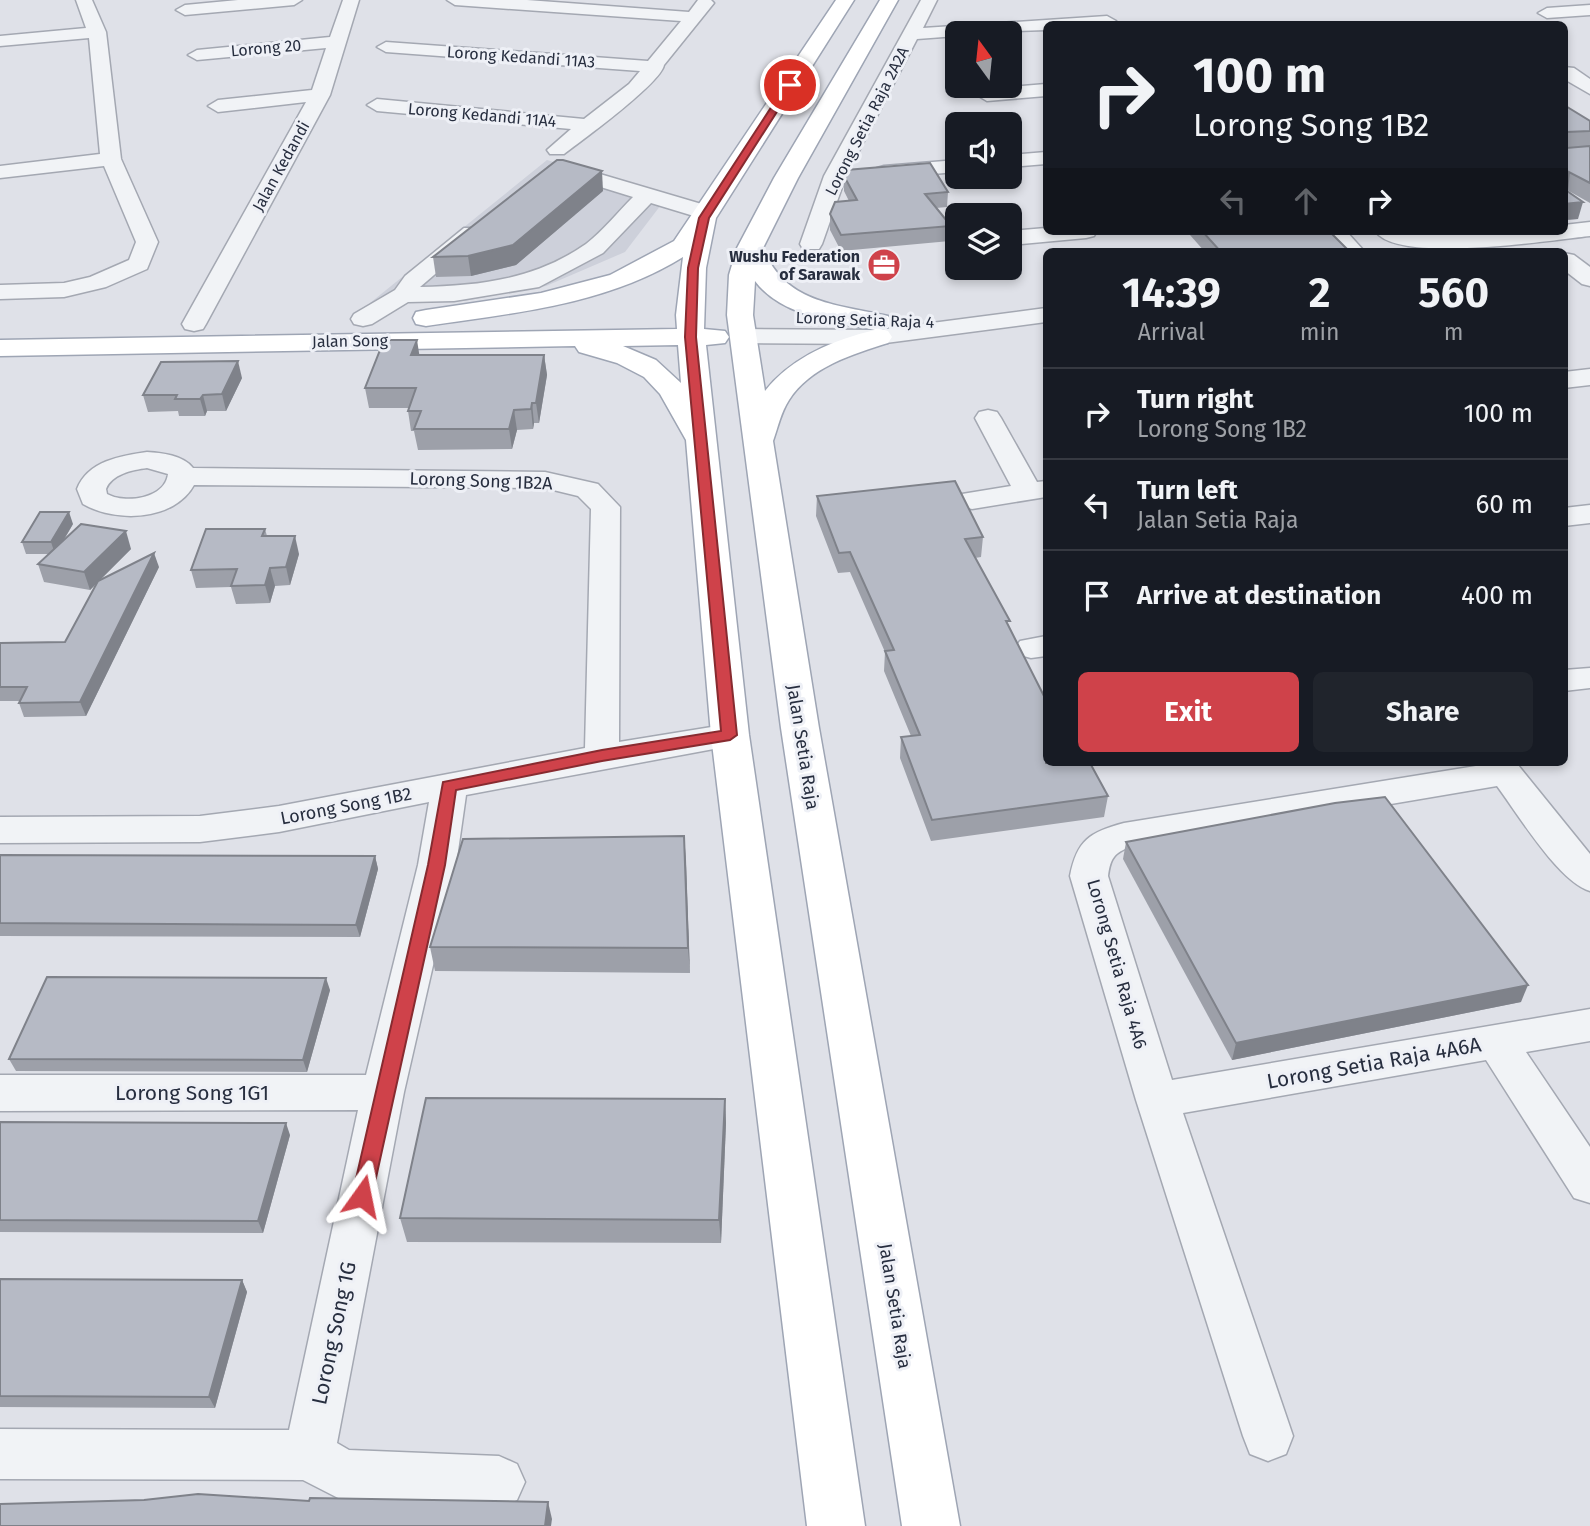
<!DOCTYPE html>
<html lang="en">
<head>
<meta charset="utf-8">
<style>
  body { margin:0; font-family:"Fira Sans",sans-serif; background:#20242c; color:#f1f3f6; height:100vh; display:flex; flex-direction:column; font-size:26px; white-space:nowrap }
  * { box-sizing:border-box; margin:0 }
  p { font-size:23px; color:#9ea1a6 }
  .icon { flex:none; width:38px; height:38px; fill:none; stroke:currentColor; stroke-width:2; stroke-linecap:round; stroke-linejoin:round }
  .map { position:relative; flex:1; overflow:hidden }
  .panel { position:absolute; left:1043px; top:248px; width:525px; height:518px; display:flex; flex-direction:column; background:#171b24; border-radius:10px; box-shadow:0 4px 10px #0003 }
  .panel>* { flex:none }
  .banner { position:absolute; left:1043px; top:21px; width:525px; height:214px; border-radius:10px; box-shadow:0 4px 10px #0003; background:#171b24; color:#f1f3f6; overflow:hidden }
  .needle { width:46px; rotate:345deg }
  .fabs { position:absolute; left:945px; top:21px; display:grid; gap:14px }
  .fabs a { display:grid; place-items:center; width:77px; height:77px; border-radius:10px; background:#171b24; box-shadow:0 4px 10px #0003; font-size:35px }
  .pin { position:absolute; display:grid; place-items:center; width:60px; height:60px; color:#fff; margin:-30px; border:4px solid #fff; border-radius:50%; box-shadow:0 2px 7px #0007 }
  .me { position:absolute; width:77px; margin:-38px; rotate:12deg; stroke-linejoin:round; filter:drop-shadow(0 0 5px #0008) }
  .turn { display:flex; align-items:center; gap:24px; height:147px; padding:0 35px; font-size:32px }
  .turn .icon { width:91px; height:91px; stroke-width:2.5 }
  .turn b { display:block; font-size:49px; line-height:60px }
  .lanes { display:flex; align-items:center; height:66px; padding:0 35px; background:#0003; justify-content:center; gap:35px; direction:ltr }
  .lanes .off { opacity:.35 }
  .eta { display:flex; justify-content:space-evenly; align-items:center; height:119px; text-align:center }
  .eta b { font-size:42px; font-weight:700; line-height:49px }
  .primary-button { display:flex; gap:14px; margin-top:auto; padding:14px 35px }
  .primary-button a { flex:1; height:80px; border-radius:10px; background:#cf424a; color:#fff; font-size:28px; font-weight:700; line-height:80px; text-align:center }
  .primary-button a+a { background:#20242c; color:#f1f3f6 }
  ul { padding:0; list-style:none }
  li { display:flex; align-items:center; gap:21px; height:91px; padding:0 35px; border-top:2px solid #363941 }
  li div { flex:1 }
  li b { display:block; font-size:26px }
  li em { font-style:normal }
  .map>svg:first-child { display:block }
  .built { fill:#cdd0da }
  .lines { fill:none; stroke-linecap:round; stroke-linejoin:round }
  .minor-casing { stroke:#a4a8b2; stroke-width:3 }
  .major-casing { stroke:#9ea5b4; stroke-width:3 }
  .minor { fill:#f1f3f6; fill-rule:evenodd }
  .major { fill:#fff; fill-rule:evenodd }
  .wall { fill:#9da0a9 }
  .shaded-wall { fill:#7f828a }
  .building { fill:#b6bac5; stroke:#7f828a; stroke-width:2 }
  .route { fill:#cf424a; stroke:#872b30; stroke-width:2 }
  .labels { text-anchor:middle; dominant-baseline:central; stroke-width:6; stroke-linejoin:round; paint-order:stroke }
  .far-street-label { font-size:16px; fill:#272e3f; stroke:#eef0f6 }
  .far-poi-label { font-size:16px; font-weight:bold; fill:#272e3f; stroke:#eef0f6; text-anchor:end }
  .street-label { font-size:18px; fill:#272e3f; stroke:#eef0f6 }
  .near-street-label { font-size:21px; fill:#272e3f; stroke:#eef0f6 }
</style>
</head>
<body>
<div class="map">
<svg width="1590" height="1526" viewBox="0 0 1590 1526">
  <rect width="100%" height="100%" fill="#dfe1e8"/>
  <polygon class="built" points="547,160 667,197 625,252 546,286 464,301 370,303"/>
  <g class="lines">
    <defs>
      <g id="minor">
        <polygon points="76,0 92,0 106,32 121,159 158,242 147,269 106,287 64,297 0,299 0,285 64,283 90,277 129,260 136,242 104,166 0,178 0,166 100,154 89,38 0,46 0,36 86,28"/>
        <polygon points="238,0 302,0 294,5 185,15 176,10 185,5"/>
        <polygon points="343,0 359,0 330,95 206,324 203,329 194,331 185,329 182,324 306,102 218,112 208,106 218,100 312,90 326,48 197,60 188,55 197,50 330,37"/>
        <path d="M447,0H527L689,12L698,0H711L714,3L664,65C661,83 584,139 564,154H550L547,150L571,129L377,111L367,105L377,99L584,119L629,84L640,71L386,52L377,47L386,42L648,61L681,21L455,5Z"/>
        <polygon points="921,0 937,0 923,28 1107,16 1116,21 1113,24 1046,24 1046,30 957,33 957,36 917,39 846,176 822,244 819,249 803,249 800,244 824,176"/>
        <polygon points="1590,5 1590,15 1547,18 1538,13 1547,8"/>
        <polygon points="1564,67 1574,68 1590,79 1590,94 1564,79"/>
        <polygon points="1046,84 1046,96 987,101 977,95 987,89"/>
        <polygon points="1046,152 1046,164 1010,167 1010,155"/>
        <polygon points="957,160 957,172 884,178 877,176 873,172 877,168 884,166"/>
        <path d="M566,164L715,208L718,213L715,218L707,220L651,203L603,253L539,287L454,301L408,302L372,324L363,326L354,324L351,319L354,314L395,290L405,276L464,228H480L483,233L420,287C480,286 536,279 586,244C603,231 618,212 633,197L565,176L549,175L546,171L549,167Z"/>
        <path d="M1590,222V236C1551,240 1398,265 1375,231L1454,235L1564,231V225Z"/>
        <polygon points="1046,228 1046,231 1097,231 1094,236 1086,238 1010,245 1010,231"/>
        <polygon points="1322,231 1346,231 1365,252 1341,252"/>
        <polygon points="1564,253 1574,255 1590,267 1590,286 1582,284 1564,270"/>
        <polygon points="1046,308 1046,322 878,344 742,343 733,341 730,336 733,331 742,329 878,330"/>
        <polygon points="1590,369 1590,385 1564,388 1564,372"/>
        <polygon points="988,410 997,412 1001,418 1037,482 1046,481 1046,497 972,509 962,506 958,500 962,494 1011,486 975,418 979,412"/>
        <path d="M147,452C162,453 183,455 193,468L545,472L598,484L620,507L619,742L730,724L742,727L747,735L742,743L730,746L466,795L456,865L404,1092L337,1443L349,1450L499,1456L517,1464L525,1482L517,1500L499,1508L344,1501L303,1480L0,1479V1429L289,1430L358,1110L0,1111V1075H366L418,865L429,802L279,832L200,842L0,843V817L200,816L279,806L585,748L591,509L578,496L545,488L194,485C174,521 116,523 83,504L77,489C88,461 120,456 147,452ZM147,468L168,474C165,499 125,504 107,494L106,489C112,474 132,470 147,468Z"/>
        <polygon points="1590,505 1590,523 1564,526 1564,508"/>
        <polygon points="1046,636 1046,656 1031,658 1020,655 1015,648 1020,641"/>
        <polygon points="1590,668 1590,688 1564,691 1564,670"/>
        <path d="M1480,763L1518,765L1590,854V891C1558,881 1518,814 1497,786L1125,849C1112,855 1110,862 1108,876L1172,1080L1590,1009V1041L1526,1052L1590,1147V1203L1574,1198L1486,1060L1183,1113L1293,1436L1286,1454L1268,1461L1250,1454L1243,1436L1136,1100L1070,876C1077,840 1090,832 1124,823L1482,765Z"/>
      </g>
      <g id="major">
        <path d="M836,0H854L716,218L706,268L704,329L725,331L729,337L725,343L706,345L749,735L865,1526H807L711,735L686,440L660,394L644,377L617,363L579,352L575,346L0,356V340L677,329L676,315L683,257C606,305 514,313 426,326L416,324L413,318L416,312L426,310L541,293L610,275L674,241ZM678,345L681,383L656,360L623,346Z"/>
        <path d="M880,0H898L798,178L763,248C785,304 836,304 888,316L892,322L888,328L881,329L888,331L892,337L888,343C853,354 810,367 789,400C781,412 778,427 773,441L819,728L960,1526H902L781,728L727,315L729,275L737,248L774,178ZM755,281C781,316 835,322 875,330C833,340 792,357 765,391L753,315Z"/>
      </g>
    </defs>
    <use href="#minor" class="minor-casing"/>
    <use href="#major" class="major-casing"/>
    <use href="#minor" class="minor"/>
    <use href="#major" class="major"/>
  </g>
  <g class="wall">
    <polygon points="1564,105 1590,121 1590,203 1567,190 1578,219 1564,220"/>
    <polygon points="844,176 948,192 947,207 936,208 951,226 950,241 841,251 830,230 830,214 849,201 844,191"/>
    <polygon points="603,191 516,265 471,276 436,277 433,257"/>
    <polygon points="1190,231 1329,231 1348,250 1348,252 1205,252 1190,235"/>
    <polygon points="420,355 544,355 547,375 539,423 534,423 533,429 517,430 512,449 418,450 414,431 411,431 408,411 409,408 369,408 365,388"/>
    <polygon points="242,378 226,411 207,411 205,416 179,416 178,411 148,412 143,395"/>
    <polygon points="817,496 983,537 981,557 975,558 1009,627 1046,763 1108,796 1104,817 931,841 900,758 901,737 911,736 884,671 885,652 850,572 838,573 816,516"/>
    <polygon points="73,524 64,540 131,549 100,580 159,567 86,716 24,717 19,703 20,701 0,701 0,643 65,642 96,584 90,590 44,582 38,564 49,554 26,554 22,542"/>
    <polygon points="265,529 267,536 299,554 290,585 275,586 270,603 236,604 231,587 196,588 191,570"/>
    <polygon points="684,836 690,973 435,971 430,947"/>
    <polygon points="1126,842 1521,1002 1232,1060 1123,859"/>
    <polygon points="0,855 375,856 378,869 360,937 0,936"/>
    <polygon points="330,990 307,1072 16,1071 9,1059"/>
    <polygon points="725,1099 726,1123 721,1243 407,1242 400,1218"/>
    <polygon points="0,1122 290,1135 263,1233 0,1232"/>
    <polygon points="0,1279 242,1280 247,1292 215,1408 0,1407"/>
  </g>
  <g class="shaded-wall">
    <polygon points="602,171 603,191 516,265 471,276 468,256"/>
    <polygon points="1583,202 1578,219 1564,220 1564,204"/>
    <polygon points="417,340 420,359 411,355"/>
    <polygon points="544,355 547,375 539,423 536,403"/>
    <polygon points="238,361 242,378 226,411 222,394"/>
    <polygon points="203,395 207,411 205,416 200,399"/>
    <polygon points="532,403 534,423 533,429 531,409"/>
    <polygon points="514,410 517,430 512,449 509,429"/>
    <polygon points="69,512 73,524 55,554 51,542"/>
    <polygon points="126,531 131,549 90,590 84,572"/>
    <polygon points="295,536 299,554 290,585 286,567"/>
    <polygon points="154,553 159,567 86,716 80,702"/>
    <polygon points="270,568 275,586 270,603 265,585"/>
    <polygon points="684,836 686,860 690,973 688,948"/>
    <polygon points="375,856 378,869 360,937 356,925"/>
    <polygon points="326,978 330,990 307,1072 303,1060"/>
    <polygon points="1528,985 1521,1002 1232,1060 1236,1043"/>
    <polygon points="725,1099 726,1123 721,1243 719,1220"/>
    <polygon points="286,1123 290,1135 263,1233 258,1221"/>
    <polygon points="242,1280 247,1292 215,1408 209,1397"/>
    <polygon points="548,1502 552,1519 551,1526 545,1526"/>
  </g>
  <g class="building">
    <polygon points="1564,105 1590,121 1590,131 1567,132 1567,148 1590,146 1590,183 1569,172 1567,191 1583,202 1564,204"/>
    <polygon points="557,160 563,160 602,171 513,245 468,256 433,257"/>
    <polygon points="930,163 948,192 925,194 951,226 841,235 830,214 835,202 857,200 844,176 846,170"/>
    <polygon points="1202,231 1329,231 1348,250 1325,252 1221,252"/>
    <polygon points="384,340 417,340 411,355 544,355 536,403 532,403 531,409 514,410 509,429 414,429 421,411 408,411 416,388 365,388"/>
    <polygon points="238,361 222,394 203,395 200,399 175,399 177,395 143,395 161,362"/>
    <polygon points="955,481 983,537 965,539 1010,621 1006,621 1046,700 1046,763 1090,763 1108,796 932,820 901,737 920,735 885,651 894,650 850,552 839,553 817,496"/>
    <polygon points="40,512 69,512 51,542 22,542"/>
    <polygon points="81,524 126,531 84,572 38,564"/>
    <polygon points="206,529 265,529 262,536 295,536 286,567 270,568 265,585 231,586 237,569 191,570"/>
    <polygon points="154,553 80,702 19,703 27,687 0,687 0,643 65,642 98,581"/>
    <polygon points="1385,797 1528,985 1236,1043 1126,842 1335,803"/>
    <polygon points="684,836 688,948 430,947 463,839"/>
    <polygon points="0,855 375,856 356,925 0,923"/>
    <polygon points="47,977 326,978 303,1060 9,1059"/>
    <polygon points="426,1098 725,1099 719,1220 400,1218"/>
    <polygon points="0,1122 286,1123 258,1221 0,1220"/>
    <polygon points="0,1279 242,1280 209,1397 0,1396"/>
    <polygon points="198,1494 309,1501 310,1498 548,1502 545,1526 0,1526 0,1504 144,1500"/>
  </g>
  <polygon class="route" points="787,83 794,85 709,218 698,268 696,337 737,735 730,740 602,761 456,790 445,865 372,1196 369,1202 362,1205 355,1202 352,1196 428,865 443,782 602,750 721,731 685,337 688,268 699,218"/>
  <defs>
    <symbol id="office-disc" viewBox="-11 -11 22 22"><circle r="9.5" fill="#cf424a" stroke="#eef0f6"/><path d="M-6-3h4V-5.5h4V-3h4V5H-6ZM-1-4.5V-3h2v-1.5ZM-6 0V1H6V0Z" fill="#fff"/></symbol>
  </defs>
  <g fill-rule="evenodd">
    <use href="#office-disc" x="865" y="246" width="38" height="38"/>
  </g>
  <g class="labels">
    <g class="far-street-label">
      <text transform="translate(266 48) rotate(-5)">Lorong 20</text>
      <text transform="translate(521 57) rotate(4)">Lorong Kedandi 11A3</text>
      <text transform="translate(482 115) rotate(5)">Lorong Kedandi 11A4</text>
      <text transform="translate(867 121) rotate(-63)">Lorong Setia Raja 2A2A</text>
      <text transform="translate(281 166) rotate(-61)">Jalan Kedandi</text>
      <text transform="translate(865 320) rotate(2)">Lorong Setia Raja 4</text>
      <text transform="translate(350 341) rotate(-1)">Jalan Song</text>
    </g>
    <g class="far-poi-label">
      <text x="860" y="256">Wushu Federation<tspan x="860" dy="18">of Sarawak</tspan></text>
    </g>
    <g class="street-label">
      <text transform="translate(481 481) rotate(2)">Lorong Song 1B2A</text>
      <text transform="translate(803 747) rotate(81)">Jalan Setia Raja</text>
      <text transform="translate(346 806) rotate(-11)">Lorong Song 1B2</text>
      <text transform="translate(1117 964) rotate(74)">Lorong Setia Raja 4A6</text>
      <text transform="translate(895 1306) rotate(81)">Jalan Setia Raja</text>
    </g>
    <g class="near-street-label">
      <text transform="translate(1374 1063) rotate(-10)">Lorong Setia Raja 4A6A</text>
      <text x="192" y="1093">Lorong Song 1G1</text>
      <text transform="translate(334 1333) rotate(-78)">Lorong Song 1G</text>
    </g>
  </g>
</svg>
<div class="fabs">
<a><svg class="needle" viewBox="-14 -14 28 28"><path d="M0-13l5 13h-10z" fill="#e53935"/><path d="M0 13l5-13h-10z" fill="#9ea1a6"/></svg></a>
<a><svg class="icon" aria-label="sound" viewBox="0 0 24 24"><path d="M4 9h4l5-4v14l-5-4H4zM17 9q2 3 0 6"/></svg></a>
<a><svg class="icon" aria-label="layers" viewBox="0 0 24 24"><path d="M12 4l9 5-9 5-9-5zM3 14l9 5 9-5"/></svg></a>
</div>
<div class="pin" style="left:790px;top:85px;background:#d93025"><svg class="icon" aria-label="arrive" viewBox="0 0 24 24"><path d="M6 21V4h12l-3 4 3 4H6"/></svg></div>
<svg class="me" style="left:362px;top:1196px" viewBox="-20 -20 40 40"><path d="M0-17L14 15 0 8-14 15z" fill="#cf424a" stroke="#fff" stroke-width="4"/></svg>
<div class="banner">
<div class="turn"><svg class="icon" aria-label="right" viewBox="0 0 24 24"><path d="M7 20v-9h11M14 6l5 5-5 5"/></svg><div><b>100 m</b>Lorong Song 1B2</div></div>
<div class="lanes"><svg class="icon off" aria-label="left" viewBox="0 0 24 24"><path d="M17 20v-9H6M10 6l-5 5 5 5"/></svg><svg class="icon off" aria-label="ahead" viewBox="0 0 24 24"><path d="M12 20V5M6 11l6-6 6 6"/></svg><svg class="icon" aria-label="right" viewBox="0 0 24 24"><path d="M7 20v-9h11M14 6l5 5-5 5"/></svg></div>
</div>
<section class="panel">
<div class="eta">
<div><b>14:39</b><p>Arrival</p></div>
<div><b>2</b><p>min</p></div>
<div><b>560</b><p>m</p></div>
</div>
<ul>
<li><svg class="icon" aria-label="right" viewBox="0 0 24 24"><path d="M7 20v-9h11M14 6l5 5-5 5"/></svg><div><b>Turn right</b><p>Lorong Song 1B2</p></div><em>100 m</em></li>
<li><svg class="icon" aria-label="left" viewBox="0 0 24 24"><path d="M17 20v-9H6M10 6l-5 5 5 5"/></svg><div><b>Turn left</b><p>Jalan Setia Raja</p></div><em>60 m</em></li>
<li><svg class="icon" aria-label="arrive" viewBox="0 0 24 24"><path d="M6 21V4h12l-3 4 3 4H6"/></svg><div><b>Arrive at destination</b></div><em>400 m</em></li>
</ul>
<div class="primary-button"><a>Exit</a><a>Share</a></div>
</section>
</div>
</body>
</html>
